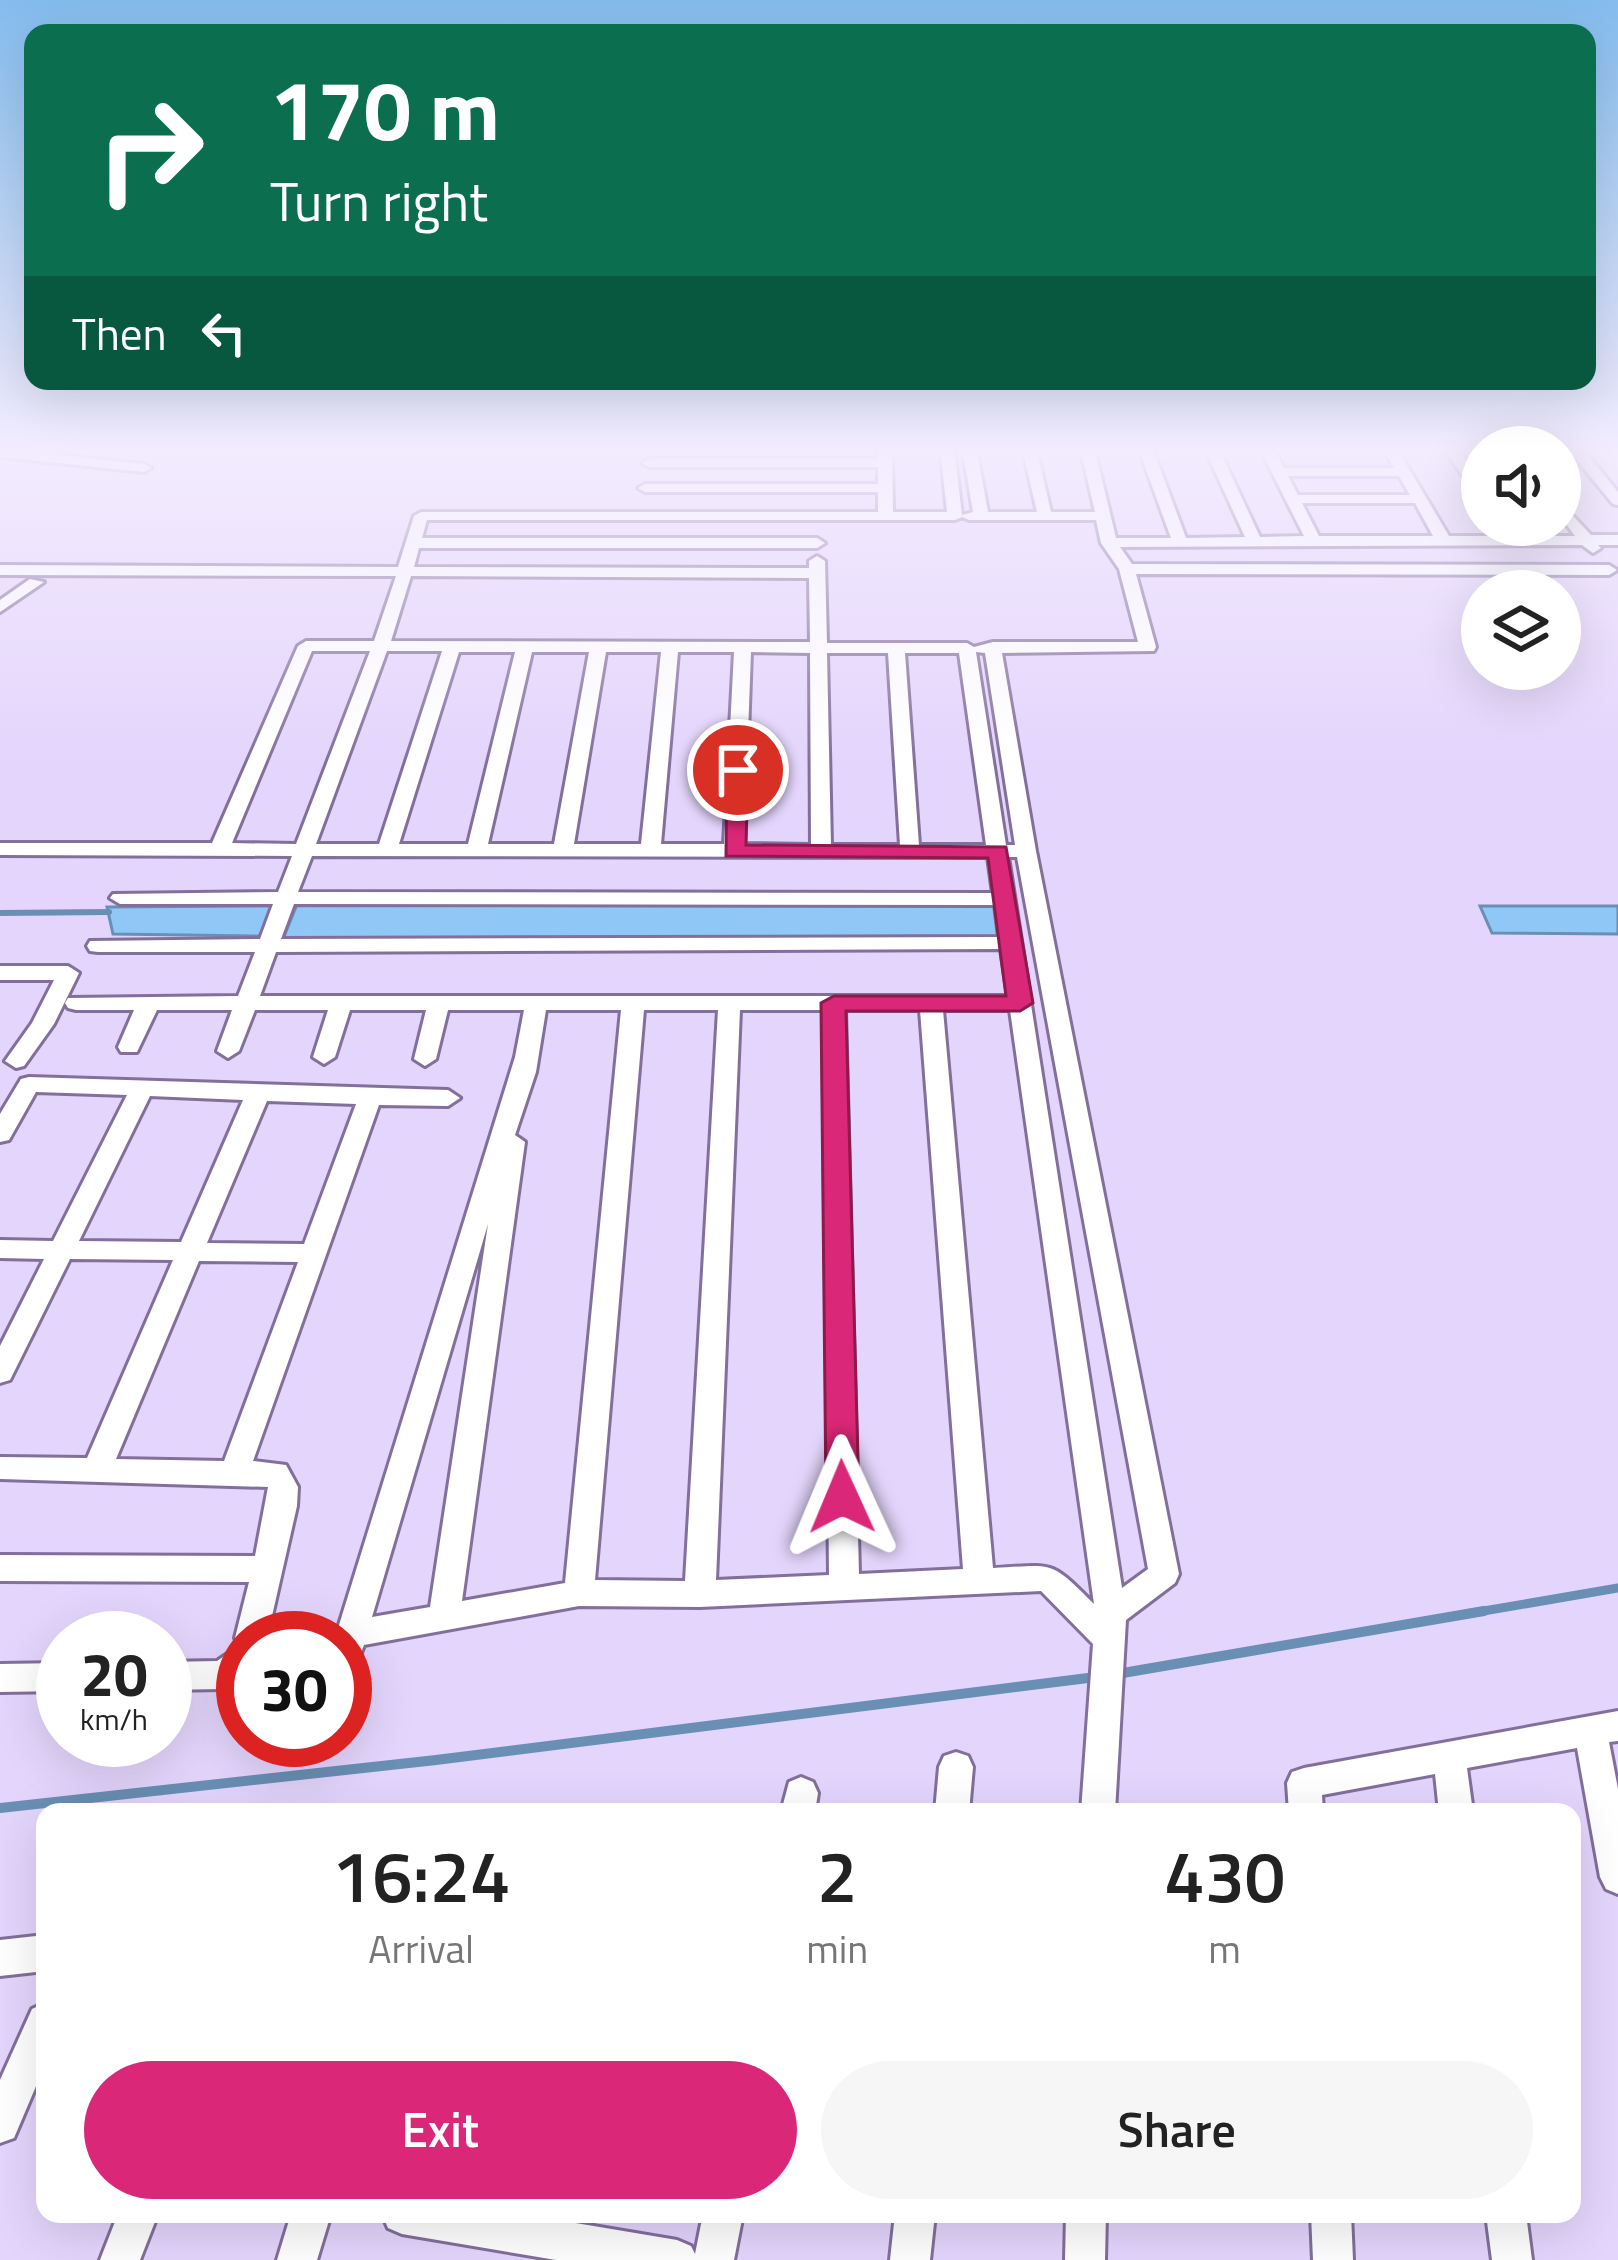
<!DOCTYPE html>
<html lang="en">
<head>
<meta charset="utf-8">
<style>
  body { margin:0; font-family:"Titillium Web",sans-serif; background:#f6f6f6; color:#222; height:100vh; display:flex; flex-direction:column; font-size:45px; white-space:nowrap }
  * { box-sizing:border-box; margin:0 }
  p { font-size:39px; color:#767676 }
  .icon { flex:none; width:66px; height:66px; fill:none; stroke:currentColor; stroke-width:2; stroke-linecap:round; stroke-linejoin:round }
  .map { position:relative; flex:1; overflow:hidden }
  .panel { position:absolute; left:36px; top:1803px; width:1545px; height:420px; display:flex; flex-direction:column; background:#fff; border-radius:24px; box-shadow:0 12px 48px #0002 }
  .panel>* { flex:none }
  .guide { position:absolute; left:24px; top:24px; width:1572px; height:366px; border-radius:24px; box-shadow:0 12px 48px #0002; background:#0b6e4f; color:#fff; overflow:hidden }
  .buttons { position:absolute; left:1461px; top:426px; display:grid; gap:24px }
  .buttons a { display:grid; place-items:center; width:120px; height:120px; border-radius:50%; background:#fff; box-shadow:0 12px 48px #0002; font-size:60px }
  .speed { position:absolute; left:36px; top:1611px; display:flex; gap:24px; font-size:60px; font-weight:700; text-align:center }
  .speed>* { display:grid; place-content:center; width:156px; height:156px; border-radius:50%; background:#fff; box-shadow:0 12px 48px #0002; line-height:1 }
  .speed small { font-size:30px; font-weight:400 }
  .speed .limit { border:18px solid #d22; background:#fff; color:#111 }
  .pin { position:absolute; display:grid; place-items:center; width:102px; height:102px; color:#fff; margin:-51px; border:6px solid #fff; border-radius:50%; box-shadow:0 3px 12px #0007 }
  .me { position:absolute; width:132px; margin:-66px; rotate:359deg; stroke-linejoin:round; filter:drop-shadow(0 0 9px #0008) }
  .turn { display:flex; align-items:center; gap:42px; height:252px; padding:0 48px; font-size:54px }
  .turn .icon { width:156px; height:156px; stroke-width:2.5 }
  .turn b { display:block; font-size:84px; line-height:102px }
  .then { display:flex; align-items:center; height:114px; padding:0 48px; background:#0003; gap:24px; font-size:45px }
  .eta { display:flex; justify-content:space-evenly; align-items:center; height:204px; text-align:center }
  .eta b { font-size:72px; font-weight:600; line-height:84px }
  .cta { display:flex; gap:24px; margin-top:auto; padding:24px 48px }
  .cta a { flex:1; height:138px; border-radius:72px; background:#db2777; color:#fff; font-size:48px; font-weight:600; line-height:138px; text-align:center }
  .cta a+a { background:#f6f6f6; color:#222 }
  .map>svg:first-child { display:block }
  .water { fill:#8fc8f6; stroke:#6a8fb5; stroke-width:3 }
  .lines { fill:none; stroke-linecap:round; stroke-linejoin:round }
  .stream-far2 { stroke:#6a8fb5; stroke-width:6 }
  .stream-far1 { stroke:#6a8fb5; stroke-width:9 }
  .stream { stroke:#6a8fb5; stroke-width:10 }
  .minor-casing { stroke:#826f9c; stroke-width:6 }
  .tertiary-casing { stroke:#826f9c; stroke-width:6 }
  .minor { fill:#fff; fill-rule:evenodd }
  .tertiary { fill:#fff; fill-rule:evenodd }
  .route { fill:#db2777; stroke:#8e194d; stroke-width:3 }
</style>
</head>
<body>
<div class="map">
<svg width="1618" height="2260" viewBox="0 0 1618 2260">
  <rect width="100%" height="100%" fill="#e4d5fc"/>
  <g class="water">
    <polygon points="298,902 998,903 1003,936 283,939"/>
    <polygon points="1480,906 1618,906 1618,934 1492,933"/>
    <polygon points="107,907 270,906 271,907 261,936 113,934"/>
  </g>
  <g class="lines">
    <polyline class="stream-far2" points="0,913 109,912"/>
    <polyline class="stream-far1" points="1466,1614 1618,1588"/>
    <g class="stream">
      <polyline points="1117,1674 1484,1611"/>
      <polyline points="0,1808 436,1760 1096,1677"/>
    </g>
    <defs>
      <g id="minor">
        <path d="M878,447H892L893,512H947L940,447H954L962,515L973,512L962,447H976L988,512H1037L1022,447H1036L1051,512H1095L1080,447H1094L1116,538H1171L1138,447H1152L1186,538L1245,537L1204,447H1218L1260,537L1304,536L1259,447H1273L1284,468H1394L1382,447H1396L1449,536H1575L1560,516V502L1591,535H1618V545H1598L1601,548L1593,553L1582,545L1120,547L1132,564L1609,565L1617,570L1609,575L1136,574L1156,647L1154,651L1002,653L1036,851L1179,1574L1175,1583L1126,1620L1115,1812H1081L1093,1644L1041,1591L700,1607L579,1606L364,1645L356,1666L345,1670V1638H335L515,1057L524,1010H448L436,1059L425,1066L414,1059L426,1010H350L335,1057L324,1064L313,1057L328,1010H255L239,1051L228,1058L217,1051L232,1010H157L137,1052H121L118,1047L134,1010H76L68,1008L65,1003L68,998L238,996L255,952H98L90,951L87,946L90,941L260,939L273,904H120L110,898L113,894L278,892L292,856L0,855V843H212L298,646L306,641H374L396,576L0,575V565L398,567L414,516L421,512H878V492H645L638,488L645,484H878V467H649L642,463L649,459H878ZM1288,476H1399L1410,495H1298ZM1302,503H1415L1433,536H1319ZM962,517L969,520H1096L1101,543L1119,569L1138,642H993L974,647L967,643H827L825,561L817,556L809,561V568L414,567L419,548H817L825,543L817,538H422L427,520H955ZM411,576L809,578L810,642L391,641ZM312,651H370L296,844L232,843ZM387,651H442L379,844H316ZM459,652H515L468,844H399ZM532,652H589L554,844H488ZM606,652H661L641,844H574ZM678,652H734L724,844H661ZM751,652L810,653L811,845L744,844ZM976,652L985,653L1015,845H1006ZM827,653H888L900,845H831ZM905,653H959L986,845H919ZM312,856L988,857L993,893L298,892ZM1008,857H1017L1148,1569L1122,1588ZM294,904L995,905L999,937L281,939ZM1001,949L1008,996H260L276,952ZM546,1010H621L565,1583L462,1601L525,1142L515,1135L536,1072ZM644,1010H718L685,1581L595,1580ZM740,1010H823L829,1575L716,1580ZM845,1010H920L963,1569L859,1574ZM943,1010H1010L1094,1604C1049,1559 1055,1565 993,1568ZM488,1224L430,1607L372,1617Z"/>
        <polygon points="1443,447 1457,447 1482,483 1482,498 1477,497"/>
        <polygon points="1566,447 1581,447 1618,492 1618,505 1613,504"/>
        <polygon points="0,449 144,464 151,468 144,472 0,457"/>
        <polygon points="30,579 44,582 0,612 0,600"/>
        <polygon points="0,966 68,966 79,973 54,1024 24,1066 16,1068 5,1061 32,1023 54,980 0,980"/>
        <path d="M29,1077L448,1090L460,1098L448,1106L379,1105L253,1461L286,1465L298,1487L297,1506L267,1638H243V1678L223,1689L165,1690V1662L217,1661L239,1646L235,1638L249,1582L0,1581V1555L255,1556L268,1487L0,1479V1457L87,1458L173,1260L70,1259L10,1380L0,1383V1346L44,1259L0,1258V1240L53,1241L127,1095L36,1092L9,1140L0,1142V1114L21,1079ZM150,1096L243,1100L181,1242L79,1241ZM267,1101L356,1104L304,1244L207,1243ZM199,1261L298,1262L224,1461L116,1459Z"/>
        <polygon points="63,1663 63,1691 0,1692 0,1664"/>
        <polygon points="1618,1711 1618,1741 1609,1742 1618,1789 1618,1894 1606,1889 1600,1877 1577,1748 1467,1768 1473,1812 1439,1812 1435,1774 1322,1795 1323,1812 1289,1812 1287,1783 1292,1772 1304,1768"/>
        <polygon points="956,1752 968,1756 973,1767 969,1812 935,1812 939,1767 944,1756"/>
        <polygon points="801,1777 813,1782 818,1793 815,1812 781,1812 789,1782"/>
        <polygon points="45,1935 45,1971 0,1976 0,1940"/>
        <polygon points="45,2003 45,2065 14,2138 0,2143 0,2080 32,2009"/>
        <polygon points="118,2214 158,2214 140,2260 100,2260"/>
        <polygon points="291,2214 331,2214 317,2260 277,2260"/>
        <polygon points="382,2214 522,2214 677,2240 691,2246 695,2254 703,2214 743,2214 734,2260 556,2260 402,2234 388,2228"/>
        <polygon points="895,2214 935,2214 930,2260 890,2260"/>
        <polygon points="1066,2214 1106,2214 1105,2260 1065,2260"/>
        <polygon points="1311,2214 1351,2214 1353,2260 1313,2260"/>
        <polygon points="1486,2214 1526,2214 1532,2260 1492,2260"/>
      </g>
      <polygon id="tertiary" points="0,447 15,447 0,456"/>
    </defs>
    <use href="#minor" class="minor-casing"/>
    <use href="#tertiary" class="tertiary-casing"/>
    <use href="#minor" class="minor"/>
    <use href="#tertiary" class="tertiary"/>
  </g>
  <linearGradient id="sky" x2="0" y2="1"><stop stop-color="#84bcee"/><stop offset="0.59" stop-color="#f3ecfe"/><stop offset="1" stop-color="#f3ecfe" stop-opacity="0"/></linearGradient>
  <rect width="1618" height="764" fill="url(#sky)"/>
  <polygon class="route" points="738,764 748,770 746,845 1006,847 1033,1003 1020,1011 846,1011 859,1497 854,1507 842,1511 831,1507 826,1497 821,1003 834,996 1006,996 988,858 726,856 727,770"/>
</svg>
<div class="buttons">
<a><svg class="icon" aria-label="sound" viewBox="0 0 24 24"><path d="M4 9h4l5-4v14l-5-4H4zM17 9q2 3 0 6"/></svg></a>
<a><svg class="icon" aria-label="layers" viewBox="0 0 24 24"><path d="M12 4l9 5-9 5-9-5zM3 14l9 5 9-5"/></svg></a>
</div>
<div class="speed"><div>20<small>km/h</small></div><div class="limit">30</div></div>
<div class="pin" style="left:738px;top:770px;background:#d93025"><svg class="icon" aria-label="arrive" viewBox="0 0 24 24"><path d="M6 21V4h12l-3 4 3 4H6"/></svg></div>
<svg class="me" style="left:842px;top:1497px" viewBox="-20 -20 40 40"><path d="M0-17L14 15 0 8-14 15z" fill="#db2777" stroke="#fff" stroke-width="4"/></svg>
<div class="guide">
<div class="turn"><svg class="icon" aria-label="right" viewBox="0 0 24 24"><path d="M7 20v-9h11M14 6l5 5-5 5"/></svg><div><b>170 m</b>Turn right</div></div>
<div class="then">Then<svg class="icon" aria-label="left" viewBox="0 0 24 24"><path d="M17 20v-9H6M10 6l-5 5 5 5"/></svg></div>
</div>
<section class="panel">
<div class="eta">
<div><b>16:24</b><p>Arrival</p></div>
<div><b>2</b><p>min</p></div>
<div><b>430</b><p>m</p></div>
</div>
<div class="cta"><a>Exit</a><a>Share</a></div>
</section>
</div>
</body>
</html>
